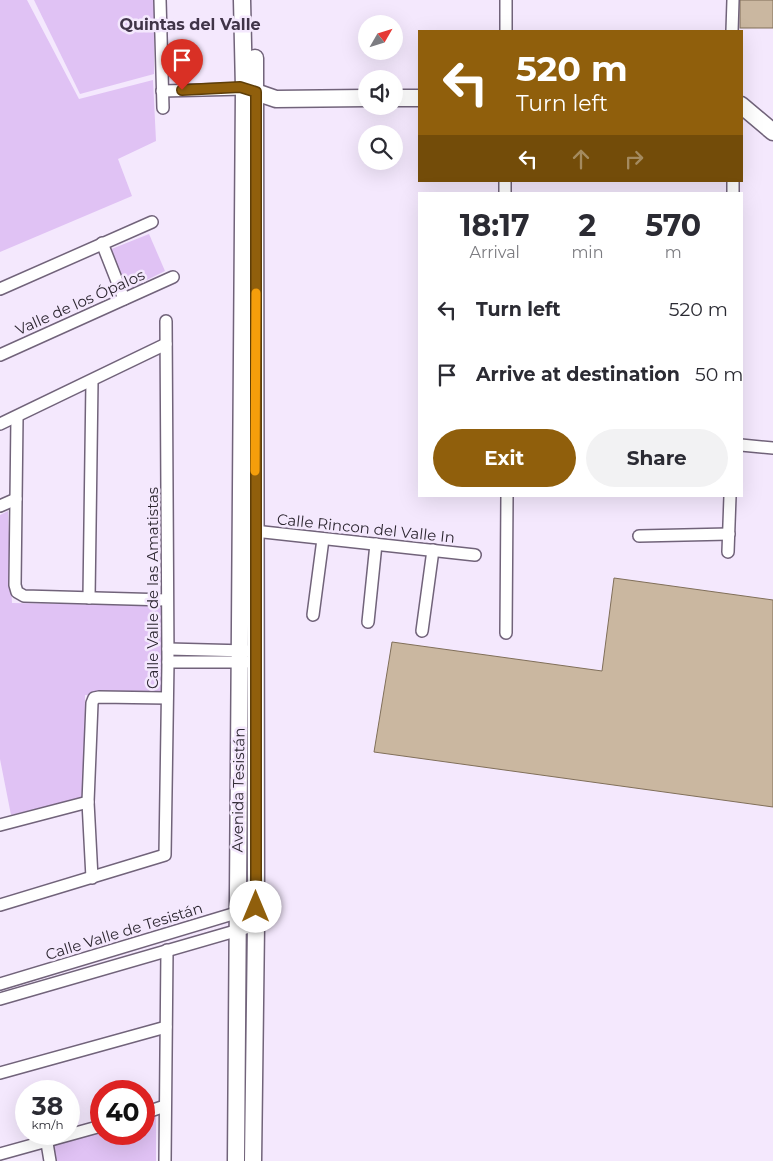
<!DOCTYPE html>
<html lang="en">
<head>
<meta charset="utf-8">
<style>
  body { margin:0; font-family:Montserrat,sans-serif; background:#f2f2f3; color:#2b2b33; height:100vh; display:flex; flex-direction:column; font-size:19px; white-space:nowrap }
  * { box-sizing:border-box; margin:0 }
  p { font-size:16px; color:#7c7c81 }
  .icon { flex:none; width:28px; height:28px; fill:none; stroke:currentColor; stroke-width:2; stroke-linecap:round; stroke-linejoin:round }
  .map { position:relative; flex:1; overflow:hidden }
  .side { position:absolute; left:418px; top:192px; width:325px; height:305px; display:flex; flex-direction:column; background:#fff; border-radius:0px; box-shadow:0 5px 20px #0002 }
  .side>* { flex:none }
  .banner { position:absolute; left:418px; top:30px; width:325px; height:152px; border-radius:0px; box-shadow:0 5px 20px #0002; background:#905f0c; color:#fff; overflow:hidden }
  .needle { width:32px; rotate:51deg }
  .tools { position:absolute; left:358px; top:15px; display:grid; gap:10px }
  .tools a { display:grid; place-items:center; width:45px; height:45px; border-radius:50%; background:#fff; box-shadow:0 5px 20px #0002; font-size:25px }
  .speed { position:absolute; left:15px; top:1080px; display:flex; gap:10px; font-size:25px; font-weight:700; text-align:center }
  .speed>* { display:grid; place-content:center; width:65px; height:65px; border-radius:50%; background:#fff; box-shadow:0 5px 20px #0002; line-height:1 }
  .speed small { font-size:12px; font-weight:400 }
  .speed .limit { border:8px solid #d22; background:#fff; color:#111 }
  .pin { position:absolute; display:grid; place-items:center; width:42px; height:42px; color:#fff; margin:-51px -21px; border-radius:50% 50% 50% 0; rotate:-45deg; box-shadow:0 0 5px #0007 }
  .pin .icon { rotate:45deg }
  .me { position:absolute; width:55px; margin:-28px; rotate:0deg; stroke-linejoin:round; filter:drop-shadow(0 0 4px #0008) }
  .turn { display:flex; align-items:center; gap:18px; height:105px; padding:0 15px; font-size:22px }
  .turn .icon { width:65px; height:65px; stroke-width:2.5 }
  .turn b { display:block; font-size:35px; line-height:42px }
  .lanes { display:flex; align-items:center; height:48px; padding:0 15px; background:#0003; justify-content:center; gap:25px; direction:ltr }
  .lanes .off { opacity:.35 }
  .eta { display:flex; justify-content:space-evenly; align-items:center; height:85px; text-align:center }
  .eta b { font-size:30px; font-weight:700; line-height:35px }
  .primary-button { display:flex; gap:10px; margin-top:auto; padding:10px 15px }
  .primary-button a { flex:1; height:58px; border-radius:30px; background:#905f0c; color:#fff; font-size:20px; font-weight:700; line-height:58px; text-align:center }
  .primary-button a+a { background:#f2f2f3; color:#2b2b33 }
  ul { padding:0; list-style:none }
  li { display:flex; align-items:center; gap:15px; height:65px; padding:0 15px }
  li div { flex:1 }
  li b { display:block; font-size:19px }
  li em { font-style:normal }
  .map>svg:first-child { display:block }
  .green { fill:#e0c2f4 }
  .building { fill:#cab7a0; stroke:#806f59 }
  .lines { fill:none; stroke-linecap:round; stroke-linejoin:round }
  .street-casing { stroke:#71637a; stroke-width:14 }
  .secondary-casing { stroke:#71637a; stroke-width:19 }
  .street { stroke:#fff; stroke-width:11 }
  .secondary { stroke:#fff; stroke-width:16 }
  .route-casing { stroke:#5e3e08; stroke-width:12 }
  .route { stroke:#905f0c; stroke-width:9 }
  .slow { stroke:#f59e0b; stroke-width:9 }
  .labels { text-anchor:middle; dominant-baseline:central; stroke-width:5; stroke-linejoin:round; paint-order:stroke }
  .street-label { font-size:15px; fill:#2c2630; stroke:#f4e8fd }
  .neighbourhood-label { font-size:16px; font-weight:bold; fill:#403448; stroke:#f4e8fd }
</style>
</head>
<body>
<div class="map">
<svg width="773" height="1161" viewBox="0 0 773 1161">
  <rect width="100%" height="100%" fill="#f4e8fd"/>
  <g class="green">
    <polygon points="0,0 27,0 79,99 153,80 156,141 118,159 132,196 0,252"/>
    <polygon points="34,0 154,0 154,74 80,94"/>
    <polygon points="149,234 165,271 127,290 109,250"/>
    <polygon points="8,511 12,603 161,606 164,695 85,695 84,797 11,815 0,759 0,515"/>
    <polygon points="156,1116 156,1161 53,1161 50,1145 101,1131 101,1134 144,1134 144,1119"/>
  </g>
  <g class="building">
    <rect x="740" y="0" width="33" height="28"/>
    <polygon points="614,578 773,600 773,807 374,752 392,642 602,671"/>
  </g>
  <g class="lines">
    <defs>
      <g id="street">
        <polyline points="160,0 163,108"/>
        <polyline points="506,31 506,0"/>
        <polyline points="732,31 733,0"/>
        <polyline points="162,91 244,89"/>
        <polyline points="505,181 505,194"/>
        <polyline points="733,181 733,194"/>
        <polyline points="102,243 124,299"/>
        <polyline points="0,289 152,222"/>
        <polyline points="0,355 173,277"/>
        <polyline points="17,417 15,585 17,592 24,596 167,600"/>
        <polyline points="0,424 166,344"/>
        <polyline points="741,445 773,448"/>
        <polyline points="0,506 16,499"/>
        <polyline points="254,531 475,555"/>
        <polyline points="639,536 729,534"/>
        <polyline points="728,552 730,496"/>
        <polyline points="89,598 92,381"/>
        <polyline points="313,615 323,539"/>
        <polyline points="368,622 376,544"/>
        <polyline points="422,631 433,550"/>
        <polyline points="506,633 507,496"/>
        <polyline points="168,649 247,651"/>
        <polyline points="168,662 246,662"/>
        <polyline points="0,825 88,802"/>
        <polyline points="92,878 88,802 92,703 94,698 99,697 167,698"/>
        <polyline points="0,905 165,855 168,662 166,321"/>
        <polyline points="0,984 256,907"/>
        <polyline points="0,999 256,925"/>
        <polyline points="0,1073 166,1027"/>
        <polyline points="144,1113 165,1106"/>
        <polyline points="47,1143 50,1161"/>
        <polyline points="0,1154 101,1126"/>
        <polyline points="165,1161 167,950"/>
      </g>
      <g id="secondary">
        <polyline points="247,89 276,99 366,98"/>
        <polyline points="394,98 419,98"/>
        <polyline points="741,105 773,132"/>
        <polyline points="236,1161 244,89 242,0"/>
        <polyline points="253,1161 256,925 255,58"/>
      </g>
    </defs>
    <use href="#street" class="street-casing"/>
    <use href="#secondary" class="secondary-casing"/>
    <use href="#street" class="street"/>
    <use href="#secondary" class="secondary"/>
  </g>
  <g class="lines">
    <defs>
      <polyline id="route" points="182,90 240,87 256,92 256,907"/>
    </defs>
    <use href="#route" class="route-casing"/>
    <use href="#route" class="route"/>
    <polyline class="slow" points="255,471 256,293"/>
  </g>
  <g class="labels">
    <g class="street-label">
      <text transform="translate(80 302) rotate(-24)">Valle de los Ópalos</text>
      <text transform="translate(366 528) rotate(6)">Calle Rincon del Valle In</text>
      <text transform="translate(152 588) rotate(-90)">Calle Valle de las Amatistas</text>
      <text transform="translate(238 790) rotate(-89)">Avenida Tesistán</text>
      <text transform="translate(124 931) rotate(-17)">Calle Valle de Tesistán</text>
    </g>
    <g class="neighbourhood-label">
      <text x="190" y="24">Quintas del Valle</text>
    </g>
  </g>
</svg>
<div class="tools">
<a><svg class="needle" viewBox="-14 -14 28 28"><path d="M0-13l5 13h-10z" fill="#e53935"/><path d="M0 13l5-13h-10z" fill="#7c7c81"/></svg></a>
<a><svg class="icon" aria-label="sound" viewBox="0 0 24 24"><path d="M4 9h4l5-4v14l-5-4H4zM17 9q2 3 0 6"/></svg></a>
<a><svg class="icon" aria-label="search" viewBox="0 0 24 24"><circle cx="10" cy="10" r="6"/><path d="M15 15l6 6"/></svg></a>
</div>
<div class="speed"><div>38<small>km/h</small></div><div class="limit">40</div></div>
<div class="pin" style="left:182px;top:90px;background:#d93025"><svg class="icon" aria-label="arrive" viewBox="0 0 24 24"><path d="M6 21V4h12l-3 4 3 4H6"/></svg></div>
<svg class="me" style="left:256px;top:907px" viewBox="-20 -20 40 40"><circle r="19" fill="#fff"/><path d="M0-13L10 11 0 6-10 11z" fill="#905f0c"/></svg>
<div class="banner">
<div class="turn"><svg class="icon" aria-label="left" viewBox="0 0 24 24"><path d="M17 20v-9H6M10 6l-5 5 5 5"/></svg><div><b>520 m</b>Turn left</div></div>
<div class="lanes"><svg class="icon" aria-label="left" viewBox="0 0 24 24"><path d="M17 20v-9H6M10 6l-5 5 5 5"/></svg><svg class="icon off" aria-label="ahead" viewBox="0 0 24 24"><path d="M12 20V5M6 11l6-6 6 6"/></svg><svg class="icon off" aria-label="right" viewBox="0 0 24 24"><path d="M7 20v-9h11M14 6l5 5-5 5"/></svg></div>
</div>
<section class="side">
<div class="eta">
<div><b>18:17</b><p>Arrival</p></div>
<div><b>2</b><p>min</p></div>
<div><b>570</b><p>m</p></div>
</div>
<ul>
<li><svg class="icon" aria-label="left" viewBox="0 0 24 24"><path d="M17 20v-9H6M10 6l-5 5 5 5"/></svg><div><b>Turn left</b></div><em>520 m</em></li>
<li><svg class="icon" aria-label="arrive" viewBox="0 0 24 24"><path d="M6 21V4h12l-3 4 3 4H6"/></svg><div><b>Arrive at destination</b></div><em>50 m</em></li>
</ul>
<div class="primary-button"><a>Exit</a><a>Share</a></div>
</section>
</div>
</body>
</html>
